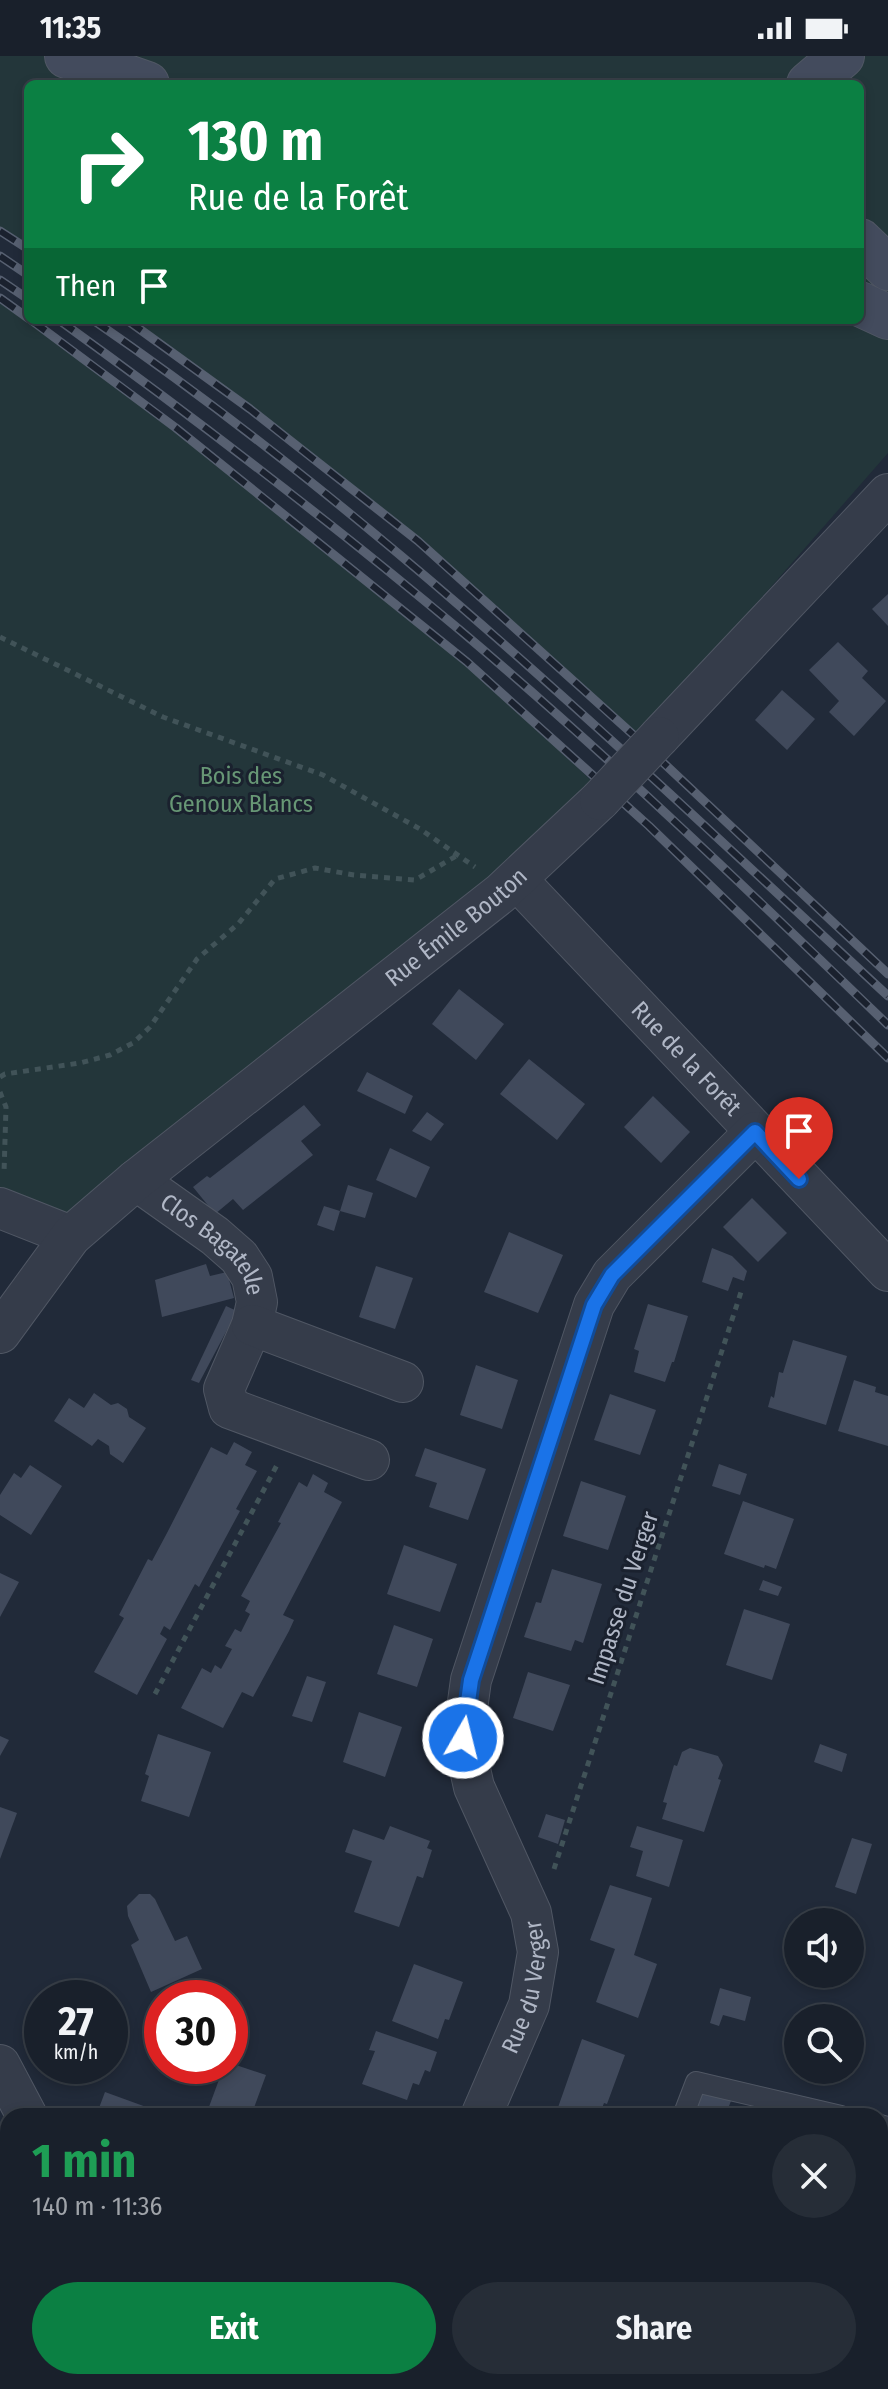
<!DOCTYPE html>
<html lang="en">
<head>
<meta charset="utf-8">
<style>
  body { margin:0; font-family:"Fira Sans Condensed",sans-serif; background:#262d37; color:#f1f3f6; height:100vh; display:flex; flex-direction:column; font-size:30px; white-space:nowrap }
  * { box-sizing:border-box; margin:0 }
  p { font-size:26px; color:#9fa3a9 }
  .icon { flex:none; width:44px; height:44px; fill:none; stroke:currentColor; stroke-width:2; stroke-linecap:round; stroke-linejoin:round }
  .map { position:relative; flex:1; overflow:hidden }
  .drawer { position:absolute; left:0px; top:2052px; width:888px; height:282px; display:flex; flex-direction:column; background:#19202b; border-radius:24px 24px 0 0; box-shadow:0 4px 12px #0003,0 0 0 2px #373e47 }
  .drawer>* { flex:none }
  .banner { position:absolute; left:24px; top:24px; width:840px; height:244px; border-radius:12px; box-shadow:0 4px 12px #0003,0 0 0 2px #373e47; background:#0b8043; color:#fff; overflow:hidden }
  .controls { position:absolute; left:784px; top:1852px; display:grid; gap:16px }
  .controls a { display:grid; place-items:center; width:80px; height:80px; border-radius:50%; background:#19202b; box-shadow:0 4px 12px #0003,0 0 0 2px #373e47; font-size:40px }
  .speed { position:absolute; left:24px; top:1924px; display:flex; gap:16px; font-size:40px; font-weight:700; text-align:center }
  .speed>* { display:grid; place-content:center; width:104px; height:104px; border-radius:50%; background:#19202b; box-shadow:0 4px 12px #0003,0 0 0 2px #373e47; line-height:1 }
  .speed small { font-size:20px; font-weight:400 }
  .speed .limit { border:12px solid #d22; background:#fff; color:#111 }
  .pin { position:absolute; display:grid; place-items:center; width:68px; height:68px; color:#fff; margin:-82px -34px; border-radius:50% 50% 50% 0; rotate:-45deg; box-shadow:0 0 8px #0007 }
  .pin .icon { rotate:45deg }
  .me { position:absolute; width:88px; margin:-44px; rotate:8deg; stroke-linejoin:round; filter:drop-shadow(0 0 6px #0008) }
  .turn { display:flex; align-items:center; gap:28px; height:168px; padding:0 32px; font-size:36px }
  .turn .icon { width:104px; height:104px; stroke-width:2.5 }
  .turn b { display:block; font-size:56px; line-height:68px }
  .then { display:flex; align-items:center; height:76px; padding:0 32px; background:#0003; gap:16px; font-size:30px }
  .round { display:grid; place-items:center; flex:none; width:84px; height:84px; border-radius:42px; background:#262d37 }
  .head { display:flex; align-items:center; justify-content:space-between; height:136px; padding:0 32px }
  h1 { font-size:48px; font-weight:700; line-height:60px; color:#1e9e55 }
  .button { display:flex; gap:16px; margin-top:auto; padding:16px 32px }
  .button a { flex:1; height:92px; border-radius:48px; background:#0b8043; color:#fff; font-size:32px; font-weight:700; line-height:92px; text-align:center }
  .button a+a { background:#262d37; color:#f1f3f6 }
  .status { display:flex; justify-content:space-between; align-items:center; height:56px; padding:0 40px; background:#19202b; direction:ltr }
  .status svg { height:22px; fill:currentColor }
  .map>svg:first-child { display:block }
  .green { fill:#23363a }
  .building { fill:#40495b }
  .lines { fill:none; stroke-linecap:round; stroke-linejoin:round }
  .lane-casing { stroke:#505764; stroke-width:22 }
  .street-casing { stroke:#505764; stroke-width:42 }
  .secondary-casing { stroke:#505764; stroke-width:46 }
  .path { stroke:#415358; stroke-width:5; stroke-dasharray:6 6; stroke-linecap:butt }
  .lane { stroke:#353c4a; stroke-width:20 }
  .street { stroke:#353c4a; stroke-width:40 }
  .secondary { stroke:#434b5d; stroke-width:44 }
  .rail-casing { stroke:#576071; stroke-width:9 }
  .rail { stroke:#1a212e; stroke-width:6; stroke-dasharray:18; stroke-linecap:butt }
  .street-bridge-casing { stroke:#505764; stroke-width:42; stroke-linecap:butt }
  .street-bridge { stroke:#353c4a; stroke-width:40 }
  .route-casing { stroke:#114b97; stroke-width:20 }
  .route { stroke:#1a73e8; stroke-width:14 }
  .labels { text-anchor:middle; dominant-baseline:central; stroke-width:6; stroke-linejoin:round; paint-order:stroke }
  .park-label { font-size:24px; fill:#679775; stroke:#1a212e }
  .street-label { font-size:24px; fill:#b0b7c6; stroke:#1a212e }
</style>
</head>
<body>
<div class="status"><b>11:35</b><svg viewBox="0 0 49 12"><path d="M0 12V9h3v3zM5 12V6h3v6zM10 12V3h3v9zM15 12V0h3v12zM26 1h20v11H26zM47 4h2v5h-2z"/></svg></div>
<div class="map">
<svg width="888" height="2333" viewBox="0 0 888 2333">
  <rect width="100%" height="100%" fill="#212a39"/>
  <g class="green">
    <polygon points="0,0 888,0 888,397 638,683 418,485 250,353 127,264 860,264 860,28 28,28 28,193 0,175"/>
    <polygon points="0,242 176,372 467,606 600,733 71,1180 0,1152"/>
  </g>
  <g class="building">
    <polygon points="888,538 888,570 872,553"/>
    <polygon points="838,586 868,615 862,622 886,645 854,680 829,656 839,645 809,614"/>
    <polygon points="782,634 815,663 787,694 755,664"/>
    <polygon points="459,933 504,968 476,1004 432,968"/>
    <polygon points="529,1003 585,1048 557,1084 500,1038"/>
    <polygon points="367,1016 413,1040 405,1058 357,1035"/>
    <polygon points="653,1040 690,1076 661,1107 624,1071"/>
    <polygon points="304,1049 321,1069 301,1085 313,1099 243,1154 233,1143 215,1158 193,1131 207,1120 210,1122"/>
    <polygon points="427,1056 444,1068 431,1085 412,1075"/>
    <polygon points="390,1092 430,1111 416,1142 376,1124"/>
    <polygon points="348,1129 373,1137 365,1162 340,1155 334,1175 317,1169 324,1150 340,1155"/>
    <polygon points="752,1142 787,1177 758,1206 723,1171"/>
    <polygon points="509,1176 563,1199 538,1257 484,1236"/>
    <polygon points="712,1192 732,1200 747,1215 744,1225 733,1221 728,1235 702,1226"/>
    <polygon points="206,1208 210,1220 227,1216 234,1242 162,1261 155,1224"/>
    <polygon points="376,1210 413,1222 395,1273 359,1261"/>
    <polygon points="648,1248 688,1260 674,1306 672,1306 665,1326 634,1316 639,1295 634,1293"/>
    <polygon points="226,1250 237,1255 199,1327 191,1324"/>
    <polygon points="793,1284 847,1300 826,1369 768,1351 771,1340 774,1342 779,1316 783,1317"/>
    <polygon points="476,1309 518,1324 502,1373 460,1359"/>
    <polygon points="854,1324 876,1331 875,1336 888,1340 888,1390 838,1375"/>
    <polygon points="94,1337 111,1349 118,1347 127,1353 129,1361 146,1372 123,1407 110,1398 109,1390 98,1383 92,1390 54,1365 69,1342 84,1352"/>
    <polygon points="610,1338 656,1354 640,1399 594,1384"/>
    <polygon points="234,1386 252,1396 245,1409 257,1415 236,1453 240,1455 199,1531 195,1528 170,1574 164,1570 160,1578 167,1583 137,1639 94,1616 124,1562 119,1559 148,1503 152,1505 167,1477 211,1391 227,1399"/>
    <polygon points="425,1392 486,1413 468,1464 429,1451 437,1427 415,1420"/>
    <polygon points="719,1408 747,1418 740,1439 712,1430"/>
    <polygon points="30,1409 62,1430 31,1479 0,1459 0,1439 14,1417 21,1422"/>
    <polygon points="313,1418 328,1427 324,1436 342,1446 283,1559 294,1564 289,1575 253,1641 242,1636 223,1672 181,1652 202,1612 211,1617 215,1609 221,1613 232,1593 225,1590 235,1573 241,1576 250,1558 245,1555 250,1545 241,1540 281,1467 278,1466 299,1426 307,1431"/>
    <polygon points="581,1425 626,1440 608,1494 563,1480"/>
    <polygon points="743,1445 794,1463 776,1513 765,1509 764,1512 724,1498"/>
    <polygon points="404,1489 457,1508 440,1556 387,1538"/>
    <polygon points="552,1513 602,1528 583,1587 575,1584 571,1595 524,1581 536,1546 541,1547"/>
    <polygon points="0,1517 19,1526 0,1561"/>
    <polygon points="763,1524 782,1531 778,1540 759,1534"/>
    <polygon points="744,1553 790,1568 772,1624 726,1609"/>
    <polygon points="394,1569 433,1583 417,1631 377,1618"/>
    <polygon points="528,1616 570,1629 553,1675 513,1662"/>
    <polygon points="307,1620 326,1626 312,1666 292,1660"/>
    <polygon points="359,1656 402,1671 385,1721 343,1706"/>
    <polygon points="158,1678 211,1696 189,1761 141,1745 149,1720 145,1718"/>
    <polygon points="0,1680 9,1684 0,1700"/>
    <polygon points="820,1688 847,1698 842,1716 814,1706"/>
    <polygon points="690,1692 718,1700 723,1709 718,1723 721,1724 704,1776 662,1763 667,1747 663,1746 674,1709 677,1710 682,1696"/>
    <polygon points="0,1751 17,1757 0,1803"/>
    <polygon points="546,1758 565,1764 558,1788 538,1781"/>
    <polygon points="390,1770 430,1785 427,1792 432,1794 423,1822 417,1820 399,1871 354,1856 372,1805 345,1796 353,1773 384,1784"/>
    <polygon points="637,1770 683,1784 669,1831 636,1820 643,1795 630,1791"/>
    <polygon points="852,1782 872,1788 856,1838 835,1831"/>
    <polygon points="610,1829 652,1842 634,1899 657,1908 638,1962 596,1946 615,1893 590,1884"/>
    <polygon points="139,1838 150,1838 155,1843 175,1885 187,1880 202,1913 151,1936 131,1889 139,1884 128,1860 127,1850"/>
    <polygon points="414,1908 463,1926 449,1964 445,1963 438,1983 392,1965"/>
    <polygon points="720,1932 751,1941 745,1965 723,1959 719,1970 710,1967"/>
    <polygon points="376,1975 437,1996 430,2016 425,2014 419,2029 413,2027 407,2044 362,2028 375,1995 369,1994"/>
    <polygon points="582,1983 625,1999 607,2048 604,2047 599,2060 555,2060"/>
    <polygon points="230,2007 266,2019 251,2060 206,2059 224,2010 230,2010"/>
    <polygon points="703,2033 733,2040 725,2060 692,2060"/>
    <polygon points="105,2036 149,2052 146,2060 96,2060"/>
    <polygon points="4,2169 8,2171 8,2216 0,2212 0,2178"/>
    <polygon points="880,2189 888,2198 880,2206"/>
    <polygon points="8,2256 8,2291 0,2287 0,2272"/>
    <polygon points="445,2326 490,2326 487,2333 443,2333"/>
    <polygon points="690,2326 740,2326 737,2333 687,2333"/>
  </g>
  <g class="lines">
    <defs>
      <g id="lane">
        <polyline points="683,2060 696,2026 841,2060"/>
        <polyline points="880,2069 888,2071"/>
        <polyline points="578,2333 581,2326"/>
      </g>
      <g id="street">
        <polyline points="659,681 888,438"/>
        <path id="s1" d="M517,824L888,1215"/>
        <path id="s2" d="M136,1124L215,1180L239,1201L252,1221L257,1246L252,1269L224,1333L229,1352L369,1404"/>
        <polyline points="0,1152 71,1180"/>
        <polyline points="252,1269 403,1326"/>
        <path id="s3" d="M0,1277L71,1180L136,1124L501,837L600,744"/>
        <polyline points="0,2009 27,2060"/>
        <path id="s4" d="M481,2060L529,1949L538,1896L531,1857L474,1731L463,1682L471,1624L594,1249L612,1219L755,1076"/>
        <polyline points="880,2267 888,2261"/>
        <polyline points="151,2326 154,2333"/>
        <polyline points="355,2333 358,2326"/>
        <polyline points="826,2333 830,2326"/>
      </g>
      <g id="secondary">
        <polyline points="67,0 147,28"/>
        <polyline points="809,28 842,0"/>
        <polyline points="860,185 888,212"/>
        <polyline points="860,248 888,261"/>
      </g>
    </defs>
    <use href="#lane" class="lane-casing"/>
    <use href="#street" class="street-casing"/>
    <use href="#secondary" class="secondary-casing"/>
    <g class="path">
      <polyline points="0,581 163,661 323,719 420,773 475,811"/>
      <polyline points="0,1021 5,1018 80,1007 110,999 133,987 150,971 197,903 238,868 275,823 315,812 354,819 415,824 458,799"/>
      <polyline points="0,1036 6,1051 4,1117"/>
      <polyline points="155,1638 277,1409"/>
      <polyline points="554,1813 741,1236"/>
    </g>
    <use href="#lane" class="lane"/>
    <use href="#street" class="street"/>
    <use href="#secondary" class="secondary"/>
    <defs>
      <g id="rail">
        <polyline points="0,175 28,193"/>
        <polyline points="0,200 28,219"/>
        <polyline points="0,224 28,243"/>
        <polyline points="0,242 28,262"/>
        <polyline points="31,264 176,372 467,606 649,770 888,1002"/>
        <path d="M59,264C196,363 331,466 461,575C609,700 749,835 888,969"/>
        <path d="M93,264C381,461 633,704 888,940"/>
        <polyline points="127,264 250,353 418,485 638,683 888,918"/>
      </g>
    </defs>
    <use href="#rail" class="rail-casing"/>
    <use href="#rail" class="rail"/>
    <defs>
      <polyline id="street-bridge" points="600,744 659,681"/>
    </defs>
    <use href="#street-bridge" class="street-bridge-casing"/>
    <use href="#street-bridge" class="street-bridge"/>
  </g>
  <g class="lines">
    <defs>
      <polyline id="route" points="463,1682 471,1624 594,1249 612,1219 755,1076 799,1123"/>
    </defs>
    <use href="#route" class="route-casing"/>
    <use href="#route" class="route"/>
  </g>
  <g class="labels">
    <g class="park-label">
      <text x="241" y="720">Bois des<tspan x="241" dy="28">Genoux Blancs</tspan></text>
    </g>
    <g class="street-label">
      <text stroke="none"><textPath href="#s3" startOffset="614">Rue Émile Bouton</textPath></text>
      <text stroke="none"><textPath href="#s1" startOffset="246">Rue de la Forêt</textPath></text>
      <text stroke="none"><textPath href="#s2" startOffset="102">Clos Bagatelle</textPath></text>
      <text transform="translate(623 1542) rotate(-72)">Impasse du Verger</text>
      <text stroke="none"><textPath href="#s4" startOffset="138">Rue du Verger</textPath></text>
    </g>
  </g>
</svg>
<div class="controls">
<a><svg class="icon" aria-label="sound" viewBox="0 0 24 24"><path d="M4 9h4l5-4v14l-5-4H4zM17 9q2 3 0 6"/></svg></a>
<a><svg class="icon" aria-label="search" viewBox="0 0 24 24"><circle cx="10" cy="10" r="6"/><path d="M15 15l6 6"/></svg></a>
</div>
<div class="speed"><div>27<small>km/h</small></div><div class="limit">30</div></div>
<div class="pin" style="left:799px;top:1123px;background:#d93025"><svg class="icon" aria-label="arrive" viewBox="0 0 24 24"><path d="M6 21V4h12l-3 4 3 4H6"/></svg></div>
<svg class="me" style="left:463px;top:1682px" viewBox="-20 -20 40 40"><circle r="17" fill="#1a73e8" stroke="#fff" stroke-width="3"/><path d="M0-11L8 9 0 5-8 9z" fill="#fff"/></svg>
<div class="banner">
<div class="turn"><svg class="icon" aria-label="right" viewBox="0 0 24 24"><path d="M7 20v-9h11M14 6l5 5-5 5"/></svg><div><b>130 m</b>Rue de la Forêt</div></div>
<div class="then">Then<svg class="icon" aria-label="arrive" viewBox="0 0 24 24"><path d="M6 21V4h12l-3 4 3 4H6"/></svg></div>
</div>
<section class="drawer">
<div class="head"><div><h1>1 min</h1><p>140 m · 11:36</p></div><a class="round"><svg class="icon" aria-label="close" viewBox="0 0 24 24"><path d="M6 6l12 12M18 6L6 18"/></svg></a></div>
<div class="button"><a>Exit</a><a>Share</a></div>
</section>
</div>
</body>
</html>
